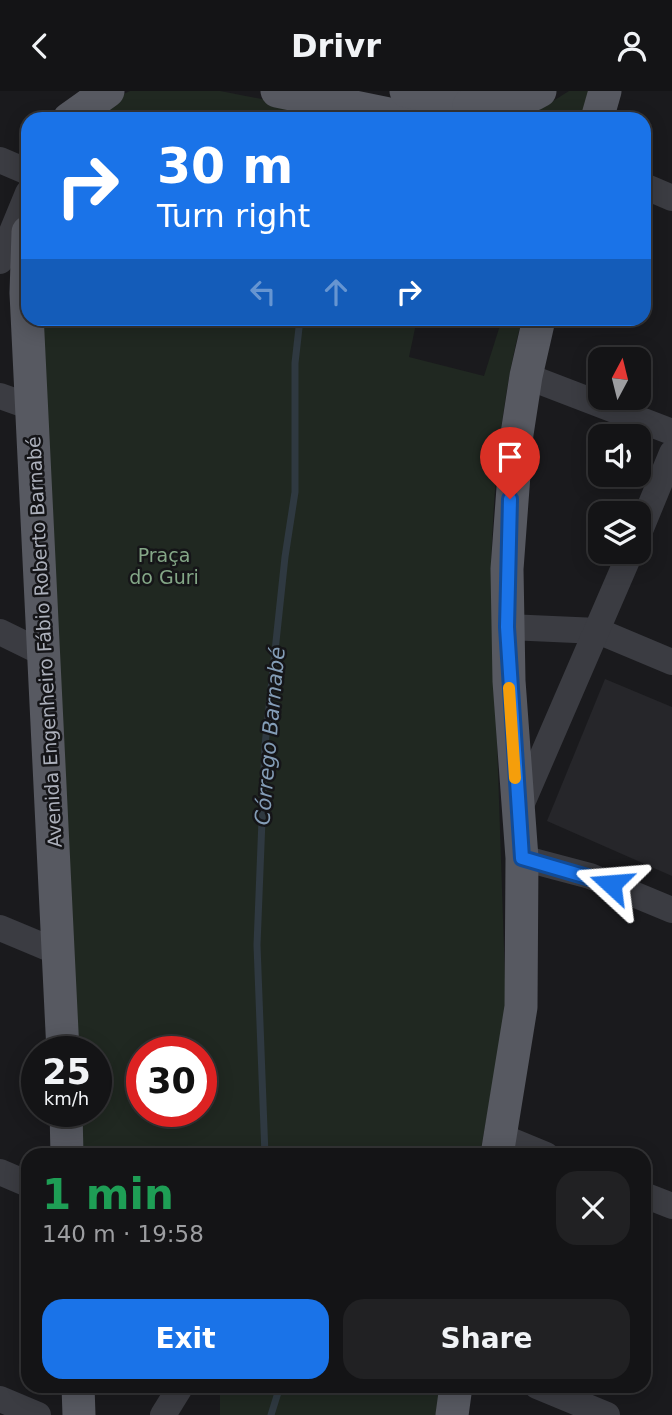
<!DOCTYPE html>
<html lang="en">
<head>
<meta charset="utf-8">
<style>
  body { margin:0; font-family:"DejaVu Sans",sans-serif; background:#212123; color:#f1f3f6; height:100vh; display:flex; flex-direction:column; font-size:26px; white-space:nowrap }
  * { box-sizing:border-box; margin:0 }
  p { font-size:23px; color:#9d9ea1 }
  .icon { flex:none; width:38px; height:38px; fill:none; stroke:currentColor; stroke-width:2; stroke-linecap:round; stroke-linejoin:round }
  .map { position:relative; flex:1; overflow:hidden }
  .sheet { position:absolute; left:21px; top:1057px; width:630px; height:245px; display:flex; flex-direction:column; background:#141416; border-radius:21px; box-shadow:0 4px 18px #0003,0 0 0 2px #333335 }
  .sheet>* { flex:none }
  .top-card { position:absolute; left:21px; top:21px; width:630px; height:214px; border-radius:21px; box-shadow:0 4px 18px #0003,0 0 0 2px #333335; background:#1a73e8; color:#fff; overflow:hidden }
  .needle { width:46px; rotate:7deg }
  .fabs { position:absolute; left:588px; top:256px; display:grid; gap:14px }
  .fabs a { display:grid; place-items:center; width:63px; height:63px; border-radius:14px; background:#141416; box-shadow:0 4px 18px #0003,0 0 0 2px #333335; font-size:35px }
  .speed { position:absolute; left:21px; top:945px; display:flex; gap:14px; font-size:35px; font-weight:700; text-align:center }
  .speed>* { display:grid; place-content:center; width:91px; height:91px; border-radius:50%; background:#141416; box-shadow:0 4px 18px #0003,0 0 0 2px #333335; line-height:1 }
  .speed small { font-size:18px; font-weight:400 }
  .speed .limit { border:10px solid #d22; background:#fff; color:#111 }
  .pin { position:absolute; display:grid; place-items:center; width:60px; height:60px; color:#fff; margin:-72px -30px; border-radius:50% 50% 50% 0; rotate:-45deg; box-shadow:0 0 7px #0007 }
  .pin .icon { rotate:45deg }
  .me { position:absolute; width:77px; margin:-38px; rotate:289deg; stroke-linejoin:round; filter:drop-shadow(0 0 5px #0008) }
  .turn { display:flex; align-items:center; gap:24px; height:147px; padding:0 21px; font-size:32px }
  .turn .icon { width:91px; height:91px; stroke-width:2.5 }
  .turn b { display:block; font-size:49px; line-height:60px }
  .lanes { display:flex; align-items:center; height:66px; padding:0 21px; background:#0003; justify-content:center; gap:35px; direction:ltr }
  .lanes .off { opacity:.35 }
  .round { display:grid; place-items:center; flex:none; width:74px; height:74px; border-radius:21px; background:#212123 }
  .head { display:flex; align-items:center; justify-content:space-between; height:119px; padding:0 21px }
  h1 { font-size:42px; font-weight:600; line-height:52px; color:#1e9e55 }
  .action { display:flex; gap:14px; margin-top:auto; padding:14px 21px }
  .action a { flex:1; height:80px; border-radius:21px; background:#1a73e8; color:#fff; font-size:28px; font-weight:600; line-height:80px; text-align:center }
  .action a+a { background:#212123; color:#f1f3f6 }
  header { display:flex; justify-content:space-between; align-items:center; height:91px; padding:0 21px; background:#141416; font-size:32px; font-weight:600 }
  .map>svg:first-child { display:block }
  .built { fill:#26262a }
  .green { fill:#202821; fill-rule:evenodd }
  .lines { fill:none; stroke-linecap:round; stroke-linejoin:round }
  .stream { stroke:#2f3941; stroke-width:7 }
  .minor { stroke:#3b3c42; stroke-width:26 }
  .major { stroke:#575961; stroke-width:33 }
  .route-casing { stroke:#114b97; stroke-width:18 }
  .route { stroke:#1a73e8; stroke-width:12 }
  .slow { stroke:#f59e0b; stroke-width:12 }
  .labels { text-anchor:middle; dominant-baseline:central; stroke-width:5; stroke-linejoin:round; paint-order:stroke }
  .park-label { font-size:19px; fill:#84a787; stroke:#151518 }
  .street-label { font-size:19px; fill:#adb1bc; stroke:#151518 }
  .water-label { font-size:21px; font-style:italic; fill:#849db7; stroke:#151518 }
</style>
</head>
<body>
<header><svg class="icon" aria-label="back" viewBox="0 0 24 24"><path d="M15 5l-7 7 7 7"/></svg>Drivr<svg class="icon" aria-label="person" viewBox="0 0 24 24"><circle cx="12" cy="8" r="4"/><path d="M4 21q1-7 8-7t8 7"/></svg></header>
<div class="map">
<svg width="672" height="1324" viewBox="0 0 672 1324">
  <rect width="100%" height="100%" fill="#1a1a1d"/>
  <polygon class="built" points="605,588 672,616 672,785 547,730"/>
  <g class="green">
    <polygon points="130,0 220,0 365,28 85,28 102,13"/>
    <polygon points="569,0 593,0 584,28 513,26 542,17"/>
    <path d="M40,228H417L409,266L484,285L502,228H522C501,308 494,391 491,473L506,917L480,1064H81L79,1020H96V961H77ZM142,961H201V1020H142Z"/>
    <polygon points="220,1295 443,1295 438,1324 220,1324"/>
  </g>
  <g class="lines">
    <g class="stream">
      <polyline points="265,1064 257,854 265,654 285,466 295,401 295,272 300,228"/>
      <polyline points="271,1324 280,1295"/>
    </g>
    <g class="minor">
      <polyline points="0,69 28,81"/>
      <polyline points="644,95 672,107"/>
      <polyline points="0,170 28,102"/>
      <polyline points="526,285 672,341"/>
      <polyline points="0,305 31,316"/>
      <polyline points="639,442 672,362"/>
      <polyline points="507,536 598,540 672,571"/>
      <polyline points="0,541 45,563"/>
      <polyline points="519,719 631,460"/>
      <polyline points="522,767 590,785 672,819"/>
      <polyline points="0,837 60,862"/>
      <polyline points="500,1045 546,1064"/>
      <polyline points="0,1081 28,1093"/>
      <polyline points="644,1104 672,1115"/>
      <polyline points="537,1295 607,1324"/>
      <polyline points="0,1308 38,1324"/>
      <polyline points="163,1324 181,1295"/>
    </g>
    <g class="major">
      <polyline points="277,0 413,28"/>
      <polyline points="406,0 467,14 498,28"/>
      <path d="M469,14C493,13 519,13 540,0"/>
      <polyline points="69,28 108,0"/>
      <polyline points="597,28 605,0"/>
      <polyline points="28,141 26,202 63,961"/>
      <polyline points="66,1020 67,1064"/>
      <polyline points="497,1064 521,916 522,767 509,590 507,478 517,343 526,285 539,228"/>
      <polyline points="78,1295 79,1324"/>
      <polyline points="452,1324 456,1295"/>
    </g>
  </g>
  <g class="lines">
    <defs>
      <polyline id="route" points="510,408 507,536 522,767 611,793"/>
    </defs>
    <use href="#route" class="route-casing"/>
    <use href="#route" class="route"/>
    <polyline class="slow" points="509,597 515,687"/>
  </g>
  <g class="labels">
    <g class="park-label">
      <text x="164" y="464">Praça<tspan x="164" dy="22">do Guri</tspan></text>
    </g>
    <g class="street-label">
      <text transform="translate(44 551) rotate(-93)">Avenida Engenheiro Fábio Roberto Barnabé</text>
    </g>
    <g class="water-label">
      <text transform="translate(270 645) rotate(-85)">Córrego Barnabé</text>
    </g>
  </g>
</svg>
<div class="fabs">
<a><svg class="needle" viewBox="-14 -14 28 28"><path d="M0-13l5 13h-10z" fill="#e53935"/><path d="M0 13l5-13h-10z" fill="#9d9ea1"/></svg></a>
<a><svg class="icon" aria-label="sound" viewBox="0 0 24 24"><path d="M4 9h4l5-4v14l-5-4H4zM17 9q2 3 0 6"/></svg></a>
<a><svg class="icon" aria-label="layers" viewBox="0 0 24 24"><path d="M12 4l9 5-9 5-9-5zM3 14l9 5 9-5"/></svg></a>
</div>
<div class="speed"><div>25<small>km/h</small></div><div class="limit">30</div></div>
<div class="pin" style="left:510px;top:408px;background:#d93025"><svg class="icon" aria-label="arrive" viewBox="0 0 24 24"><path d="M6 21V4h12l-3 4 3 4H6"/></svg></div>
<svg class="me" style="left:611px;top:793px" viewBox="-20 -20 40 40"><path d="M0-17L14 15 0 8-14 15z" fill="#1a73e8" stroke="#fff" stroke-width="4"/></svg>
<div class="top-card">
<div class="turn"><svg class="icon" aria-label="right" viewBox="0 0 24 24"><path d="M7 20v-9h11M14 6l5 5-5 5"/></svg><div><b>30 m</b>Turn right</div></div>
<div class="lanes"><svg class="icon off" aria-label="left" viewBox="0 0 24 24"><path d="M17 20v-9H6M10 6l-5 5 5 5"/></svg><svg class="icon off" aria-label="ahead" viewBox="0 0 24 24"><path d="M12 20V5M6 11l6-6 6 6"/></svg><svg class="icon" aria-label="right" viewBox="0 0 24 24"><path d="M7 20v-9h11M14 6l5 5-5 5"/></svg></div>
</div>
<section class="sheet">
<div class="head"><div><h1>1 min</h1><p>140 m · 19:58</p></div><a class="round"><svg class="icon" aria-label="close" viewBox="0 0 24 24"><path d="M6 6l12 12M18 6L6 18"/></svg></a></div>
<div class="action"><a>Exit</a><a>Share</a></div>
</section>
</div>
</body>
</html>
